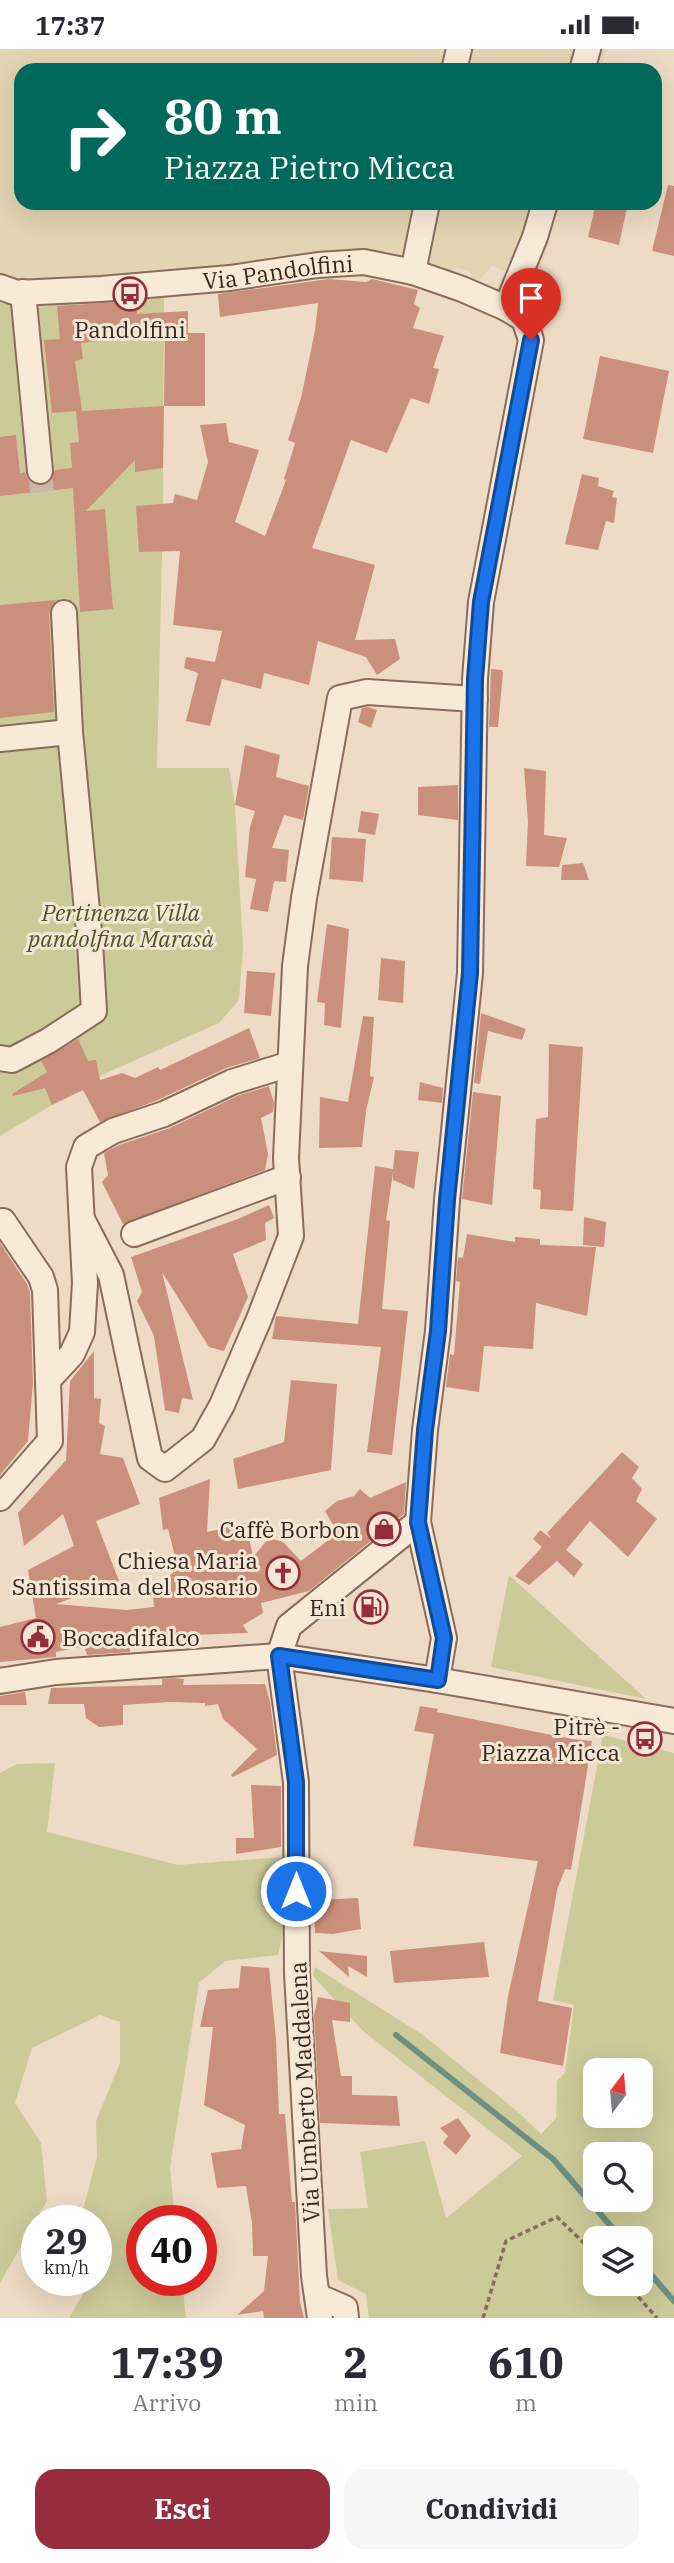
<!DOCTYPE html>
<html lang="it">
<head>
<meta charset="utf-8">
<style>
  body { margin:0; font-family:"IBM Plex Serif",serif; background:#f7f7f7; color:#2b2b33; height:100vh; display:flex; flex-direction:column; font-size:26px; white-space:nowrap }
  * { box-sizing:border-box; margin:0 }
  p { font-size:23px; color:#7c7c81 }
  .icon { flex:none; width:38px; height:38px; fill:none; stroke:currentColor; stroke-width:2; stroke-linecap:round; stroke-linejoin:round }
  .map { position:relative; height:2269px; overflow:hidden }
  .sheet { display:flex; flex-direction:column; background:#fff; flex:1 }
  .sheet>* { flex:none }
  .guide { position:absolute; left:14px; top:14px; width:648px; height:147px; border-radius:21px; box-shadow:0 7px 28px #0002; background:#00695c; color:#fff; overflow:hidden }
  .needle { width:46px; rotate:16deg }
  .fabs { position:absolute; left:583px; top:2009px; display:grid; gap:14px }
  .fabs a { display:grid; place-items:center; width:70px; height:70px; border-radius:14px; background:#fff; box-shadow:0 7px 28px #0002; font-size:35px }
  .speed { position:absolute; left:21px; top:2156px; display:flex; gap:14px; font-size:35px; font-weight:700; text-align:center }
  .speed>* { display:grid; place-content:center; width:91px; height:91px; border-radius:50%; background:#fff; box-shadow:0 7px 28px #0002; line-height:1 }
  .speed small { font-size:18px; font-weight:400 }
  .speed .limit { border:10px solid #d22; background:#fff; color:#111 }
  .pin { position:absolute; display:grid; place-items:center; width:60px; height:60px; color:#fff; margin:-72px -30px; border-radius:50% 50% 50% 0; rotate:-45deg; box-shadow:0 0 7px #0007 }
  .pin .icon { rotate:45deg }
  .me { position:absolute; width:77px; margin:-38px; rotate:0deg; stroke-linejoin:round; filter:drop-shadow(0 0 5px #0008) }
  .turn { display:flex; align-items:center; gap:24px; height:147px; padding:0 35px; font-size:32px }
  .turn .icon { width:91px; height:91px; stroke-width:2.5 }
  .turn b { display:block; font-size:49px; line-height:60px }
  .eta { display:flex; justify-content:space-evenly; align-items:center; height:119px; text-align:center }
  .eta b { font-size:42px; font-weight:800; line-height:49px }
  .action { display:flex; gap:14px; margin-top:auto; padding:14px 35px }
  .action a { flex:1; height:80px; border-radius:21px; background:#972c3d; color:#fff; font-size:28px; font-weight:800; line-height:80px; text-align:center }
  .action a+a { background:#f7f7f7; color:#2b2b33 }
  .status { display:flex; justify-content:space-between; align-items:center; height:49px; padding:0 35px; background:#fff; direction:ltr }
  .status svg { height:19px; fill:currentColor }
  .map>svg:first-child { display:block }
  .farmland { fill:#e3d4b2 }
  .green { fill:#ccca99; fill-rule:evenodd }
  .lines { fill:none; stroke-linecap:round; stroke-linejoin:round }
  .stream { stroke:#6d9082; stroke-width:6 }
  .building { fill:#cb907b; fill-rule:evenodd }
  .minor-tunnel { stroke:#cab7a4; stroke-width:24; stroke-dasharray:24 12; stroke-linecap:butt }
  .minor-casing { stroke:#896c5b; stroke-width:28 }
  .path { stroke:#896c5b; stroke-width:3.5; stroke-dasharray:5 3.5; stroke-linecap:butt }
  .minor { stroke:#f9ead8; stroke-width:24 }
  .route-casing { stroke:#114b97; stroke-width:18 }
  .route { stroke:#1a73e8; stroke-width:12 }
  .labels { text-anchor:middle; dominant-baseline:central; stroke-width:6; stroke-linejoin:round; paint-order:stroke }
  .street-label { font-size:23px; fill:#39281f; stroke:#f5e7d5 }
  .poi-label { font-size:23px; fill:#39281f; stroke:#f5e7d5; text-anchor:end }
  .park-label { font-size:23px; font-style:italic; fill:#515526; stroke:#f5e7d5 }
</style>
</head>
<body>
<div class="status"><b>17:37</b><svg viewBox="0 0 49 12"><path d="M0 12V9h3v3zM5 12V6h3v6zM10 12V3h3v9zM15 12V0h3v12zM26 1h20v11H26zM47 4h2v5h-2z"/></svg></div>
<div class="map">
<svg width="674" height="2269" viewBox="0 0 674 2269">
  <rect width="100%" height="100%" fill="#eedbc5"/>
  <polygon class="farmland" points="0,0 607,0 600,21 21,21 21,154 560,154 529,259 517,249 524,229 492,217 475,235 470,222 457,219 442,226 399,213 52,232 0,228"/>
  <g class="green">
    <polygon points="164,244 163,463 157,719 229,719 235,756 243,899 239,951 219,974 104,1025 0,1087 0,253 25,259"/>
    <polygon points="509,1526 646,1650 491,1618"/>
    <path d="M603,1686L674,1704V2269H369L366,2245L338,2231L328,2160L368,2159L360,2103L425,2092L446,2169L522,2107L363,1982L313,1927L315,1918L423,1986L518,2063L541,2085L556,2069L557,2032L565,2024L574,1956L553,1951ZM595,2021H640V2067H595ZM595,2105H640V2151H595ZM595,2189H640V2235H595Z"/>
    <polygon points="55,1714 47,1783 178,1816 283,1808 286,1871 278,1906 225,1912 199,1934 170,2119 175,2172 142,2172 142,2231 182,2231 186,2269 69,2269 91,2231 96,2231 96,2223 109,2201 96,2181 96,2172 90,2172 83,2160 97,2108 96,2072 120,2014 120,1973 100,1966 32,1999 15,2054 41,2094 47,2152 0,2234 0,1724 17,1715"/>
  </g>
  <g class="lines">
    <g class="stream">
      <polyline points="396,1986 553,2110 621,2189"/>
      <polyline points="640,2213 674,2252"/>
    </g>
  </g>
  <g class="building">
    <polygon points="668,136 674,137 674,207 652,202"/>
    <polygon points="596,154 628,154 619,196 588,188"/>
    <polygon points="329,230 366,233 372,230 418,241 414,255 420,259 413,279 444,287 433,319 439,320 429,355 411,349 387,404 351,391 312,499 375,516 355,591 395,590 400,610 377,626 366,608 318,592 309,636 264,624 261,640 222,630 210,677 186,672 198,624 184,619 186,608 215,613 222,582 173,576 180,502 139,503 136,457 173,454 175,445 197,451 208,413 200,376 226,374 229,393 259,401 235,473 265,487 286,431 284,430 295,394 288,391 301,349 315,282 318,254 220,268 218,245"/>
    <path d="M136,252L137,265L188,262V284H205V357H164L163,419L135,423V411L86,462L105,460L113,560L80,563L73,439L0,447V388L16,386L20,424L25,423L28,431L34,436L42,437L49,434L55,421L72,419L70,394L79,393L76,362L52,364L44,291L60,290L57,257ZM165,279L164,357L82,362L75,312L83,310L81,294L130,288L129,282Z"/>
    <polygon points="600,307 669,322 653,404 583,390"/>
    <polygon points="582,425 599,429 598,437 614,442 612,448 617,449 614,474 606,472 598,501 565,495"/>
    <polygon points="56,551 51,558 49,565 54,663 0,669 0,556"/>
    <polygon points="491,620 502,621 503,624 498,678 489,678"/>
    <polygon points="368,658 377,661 371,679 358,673 362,659"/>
    <polygon points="245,696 280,706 276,728 309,737 303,771 284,766 272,799 289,801 286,833 274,832 268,863 250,860 256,830 245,828 250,778 255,762 235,756"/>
    <polygon points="524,719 546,722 544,786 567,789 559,818 526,817 528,772"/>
    <polygon points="458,736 458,771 418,766 418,738"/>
    <polygon points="361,762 379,765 375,786 358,783"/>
    <polygon points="332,788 366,790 363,833 329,830"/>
    <polygon points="583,814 589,831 561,831 562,816"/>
    <polygon points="327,875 349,880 341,979 324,976 325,954 317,953"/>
    <polygon points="381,909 405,912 403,954 378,951"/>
    <polygon points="247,922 275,924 271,967 244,964"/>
    <polygon points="481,964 526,980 522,991 488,982 480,1035 474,1034"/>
    <polygon points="363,967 374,968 370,1027 374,1028 366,1062 362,1098 319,1099 320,1048 348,1053"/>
    <polygon points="249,979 260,1009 226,1019 158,1051 100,1073 83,1041 52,1056 45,1039 13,1047 12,1045 47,1023 41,1012 78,990 88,1012 96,1011 100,1031 122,1024 135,1029 158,1018 160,1021"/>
    <polygon points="549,995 583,998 573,1162 540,1160 541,1141 533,1140 536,1070 548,1068"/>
    <polygon points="420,1033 443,1039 442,1054 418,1051"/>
    <polygon points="269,1037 274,1054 273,1063 261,1069 268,1105 265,1121 123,1175 102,1133 108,1126 104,1104 119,1096 170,1079 237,1047"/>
    <polygon points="473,1043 501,1047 492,1156 462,1150"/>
    <polygon points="395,1101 419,1103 414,1140 393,1131 393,1124 386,1171 390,1172 382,1260 408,1262 392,1406 367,1403 381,1298 272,1290 276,1267 358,1275 375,1117 393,1120"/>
    <polygon points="269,1156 274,1169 265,1174 266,1191 233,1205 248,1248 224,1302 209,1298 162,1223 193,1351 182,1349 179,1364 165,1361 154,1287 137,1252 142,1243 131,1208 238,1170"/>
    <polygon points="584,1168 606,1173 604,1198 583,1196"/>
    <polygon points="467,1185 515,1193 515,1188 540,1190 540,1196 596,1198 587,1267 536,1254 533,1300 484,1297 479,1343 446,1338 450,1305 454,1306 460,1233 456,1232 458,1208 463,1209"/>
    <polygon points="0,1194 27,1235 30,1243 33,1334 28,1392 0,1426"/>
    <polygon points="94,1302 94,1349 101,1350 99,1374 105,1377 100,1405 123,1409 140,1455 96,1472 119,1532 56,1555 127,1561 154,1558 153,1549 170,1541 168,1528 178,1519 168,1480 163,1481 159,1449 210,1430 207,1483 246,1474 253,1508 269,1489 283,1493 301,1512 338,1484 325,1462 337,1452 354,1447 360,1440 370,1449 406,1433 404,1465 309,1542 261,1554 263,1564 243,1576 248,1584 130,1588 130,1603 87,1606 84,1597 56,1603 56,1608 0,1613 0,1578 36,1569 28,1521 74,1497 63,1465 24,1497 18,1464 66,1411 70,1332"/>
    <polygon points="291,1331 337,1335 331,1421 238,1440 233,1410 284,1393"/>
    <polygon points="622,1403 639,1418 632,1429 642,1440 636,1452 657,1470 628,1508 590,1472 566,1501 583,1515 574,1528 557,1512 529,1536 515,1527 542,1498 533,1490 540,1481 552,1490 547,1484"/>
    <polygon points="359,1550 380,1554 376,1573 355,1568"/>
    <polygon points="174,1629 184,1630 183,1636 265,1635 270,1652 277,1706 233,1728 231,1726 257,1700 223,1670 218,1655 205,1657 205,1654 170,1653 123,1656 123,1676 99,1678 86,1669 84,1655 48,1655 51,1639 162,1636 162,1630"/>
    <polygon points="25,1643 27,1656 0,1656 0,1647"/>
    <polygon points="420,1657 438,1660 437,1663 572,1690 592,1692 571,1821 565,1820 557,1841 538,1952 572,1959 563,2017 500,2004 508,1947 538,1812 413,1797 434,1685 414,1682"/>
    <polygon points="251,1736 281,1737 281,1798 236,1805 236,1789 254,1789"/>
    <polygon points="358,1849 361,1880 333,1885 315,1884 314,1851"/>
    <polygon points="484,1893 489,1928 394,1934 390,1902"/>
    <polygon points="319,1902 367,1907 367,1928 348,1917 349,1928"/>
    <polygon points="241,1917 269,1919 276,1990 279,2065 285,2065 292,2153 295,2153 300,2253 304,2269 264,2269 263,2262 237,2266 264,2242 268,2207 253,2207 252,2174 246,2137 217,2139 211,2104 241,2100 245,2076 204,2056 213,1978 200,1978 208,1941 239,1939"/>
    <polygon points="318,1948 350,1954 350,1973 332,1971 341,2027 352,2027 352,2046 397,2047 400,2077 320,2074 314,1966"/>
    <polygon points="458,2069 471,2087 456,2106 443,2094 448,2087 440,2079"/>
  </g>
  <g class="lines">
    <polyline class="minor-tunnel" points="40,422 42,443"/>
    <defs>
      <g id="minor">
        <polyline points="454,21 459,0"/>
        <polyline points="582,21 588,0"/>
        <polyline points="413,223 427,154"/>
        <path id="s1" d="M0,238L17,244L101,240L230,229L318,216L364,213L413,223L462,240L506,259L524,270L531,291L481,553L475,630L470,924L447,1151L438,1282L425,1381L418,1473L444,1589L437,1631"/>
        <polyline points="23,243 40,422"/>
        <polyline points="506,259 535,188 545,154"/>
        <polyline points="0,690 70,683"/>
        <polyline points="0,1009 12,1011 48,992 94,962 90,893 70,683 64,564"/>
        <polyline points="82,1170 111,1226 150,1409 165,1420 203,1390 222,1356 259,1270 291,1187 286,1109 295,917 304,849 340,649 367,643 475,650"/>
        <polyline points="134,1185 288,1128"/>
        <polyline points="48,1331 72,1305 82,1283 85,1234 79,1118 86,1098 113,1082 164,1065 232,1033 290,1015"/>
        <polyline points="0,1449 50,1392 45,1241 41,1228 3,1172"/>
        <polyline points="0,1632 56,1623 279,1607 437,1631 674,1672"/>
        <polyline points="317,2247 345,2259 346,2269"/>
        <polyline points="320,2269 314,2227 297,1924 296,1733 279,1607 289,1577 418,1473"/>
      </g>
    </defs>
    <use href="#minor" class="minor-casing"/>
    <g class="path">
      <polyline points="627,2235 657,2269"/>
      <polyline points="483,2269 506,2192 557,2168 595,2205"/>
    </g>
    <use href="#minor" class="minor"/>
  </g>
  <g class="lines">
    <defs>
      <polyline id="route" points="296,1842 296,1733 279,1607 438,1631 444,1589 418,1473 425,1381 438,1282 447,1151 470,924 475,630 481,553 531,291"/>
    </defs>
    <use href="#route" class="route-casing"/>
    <use href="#route" class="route"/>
  </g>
  <defs>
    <symbol id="bus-ring" viewBox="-11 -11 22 22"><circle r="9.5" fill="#f5e7d5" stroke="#972c3d" stroke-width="1.5"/><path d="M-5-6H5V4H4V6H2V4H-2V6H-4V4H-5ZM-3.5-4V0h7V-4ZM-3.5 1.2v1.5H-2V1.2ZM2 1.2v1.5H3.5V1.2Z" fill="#972c3d"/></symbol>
    <symbol id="shop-ring" viewBox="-11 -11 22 22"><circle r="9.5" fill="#f5e7d5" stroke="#972c3d" stroke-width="1.5"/><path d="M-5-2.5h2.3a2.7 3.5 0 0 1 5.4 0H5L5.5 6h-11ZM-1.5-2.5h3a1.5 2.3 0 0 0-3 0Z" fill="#972c3d"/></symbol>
    <symbol id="church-ring" viewBox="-11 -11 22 22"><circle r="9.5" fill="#f5e7d5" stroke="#972c3d" stroke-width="1.5"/><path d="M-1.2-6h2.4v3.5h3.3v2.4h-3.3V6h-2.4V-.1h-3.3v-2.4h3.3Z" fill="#972c3d"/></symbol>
    <symbol id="fuel-ring" viewBox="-11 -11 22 22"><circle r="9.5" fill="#f5e7d5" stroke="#972c3d" stroke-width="1.5"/><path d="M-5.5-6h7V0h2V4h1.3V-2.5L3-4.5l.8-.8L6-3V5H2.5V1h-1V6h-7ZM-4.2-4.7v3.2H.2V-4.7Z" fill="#972c3d"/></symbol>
    <symbol id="civic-ring" viewBox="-11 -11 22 22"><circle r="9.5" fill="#f5e7d5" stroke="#972c3d" stroke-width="1.5"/><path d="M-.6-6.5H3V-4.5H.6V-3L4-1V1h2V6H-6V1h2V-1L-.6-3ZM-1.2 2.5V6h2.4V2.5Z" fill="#972c3d"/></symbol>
  </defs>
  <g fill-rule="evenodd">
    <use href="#bus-ring" x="111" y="226" width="38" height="38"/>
    <use href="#shop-ring" x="365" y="1461" width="38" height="38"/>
    <use href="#church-ring" x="264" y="1505" width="38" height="38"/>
    <use href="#fuel-ring" x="352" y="1539" width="38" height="38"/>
    <use href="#civic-ring" x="19" y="1569" width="38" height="38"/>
    <use href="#bus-ring" x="626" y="1671" width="38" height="38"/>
  </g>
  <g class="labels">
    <g class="street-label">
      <text stroke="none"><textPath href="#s1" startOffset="280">Via Pandolfini</textPath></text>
      <text transform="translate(304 2043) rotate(-93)">Via Umberto Maddalena</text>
    </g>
    <g class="poi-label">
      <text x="130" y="280" text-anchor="middle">Pandolfini</text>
      <text x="360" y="1480">Caffè Borbon</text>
      <text x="258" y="1511">Chiesa Maria<tspan x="258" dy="26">Santissima del Rosario</tspan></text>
      <text x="346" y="1558">Eni</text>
      <text x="62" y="1588" text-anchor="start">Boccadifalco</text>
      <text x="620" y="1677">Pitrè -<tspan x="620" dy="26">Piazza Micca</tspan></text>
    </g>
    <g class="park-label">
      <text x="121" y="863">Pertinenza Villa<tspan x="121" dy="26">pandolfina Marasà</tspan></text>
    </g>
  </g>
</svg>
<div class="fabs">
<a><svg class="needle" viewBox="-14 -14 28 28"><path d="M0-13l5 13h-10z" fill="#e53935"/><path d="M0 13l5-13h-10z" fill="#7c7c81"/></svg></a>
<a><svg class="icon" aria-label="search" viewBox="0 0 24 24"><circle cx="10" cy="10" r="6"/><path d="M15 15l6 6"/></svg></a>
<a><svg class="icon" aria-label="layers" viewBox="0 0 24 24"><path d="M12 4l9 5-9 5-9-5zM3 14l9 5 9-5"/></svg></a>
</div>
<div class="speed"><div>29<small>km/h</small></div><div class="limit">40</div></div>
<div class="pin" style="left:531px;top:291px;background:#d93025"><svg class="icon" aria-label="arrive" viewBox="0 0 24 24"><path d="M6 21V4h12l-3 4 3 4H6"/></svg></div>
<svg class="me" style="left:296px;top:1842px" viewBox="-20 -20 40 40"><circle r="17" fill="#1a73e8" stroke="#fff" stroke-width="3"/><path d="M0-11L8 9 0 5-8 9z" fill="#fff"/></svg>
<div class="guide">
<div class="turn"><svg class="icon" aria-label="right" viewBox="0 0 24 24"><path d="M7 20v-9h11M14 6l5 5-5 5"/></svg><div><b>80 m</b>Piazza Pietro Micca</div></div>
</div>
</div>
<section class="sheet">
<div class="eta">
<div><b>17:39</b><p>Arrivo</p></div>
<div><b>2</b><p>min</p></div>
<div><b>610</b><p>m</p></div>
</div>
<div class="action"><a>Esci</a><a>Condividi</a></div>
</section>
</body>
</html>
